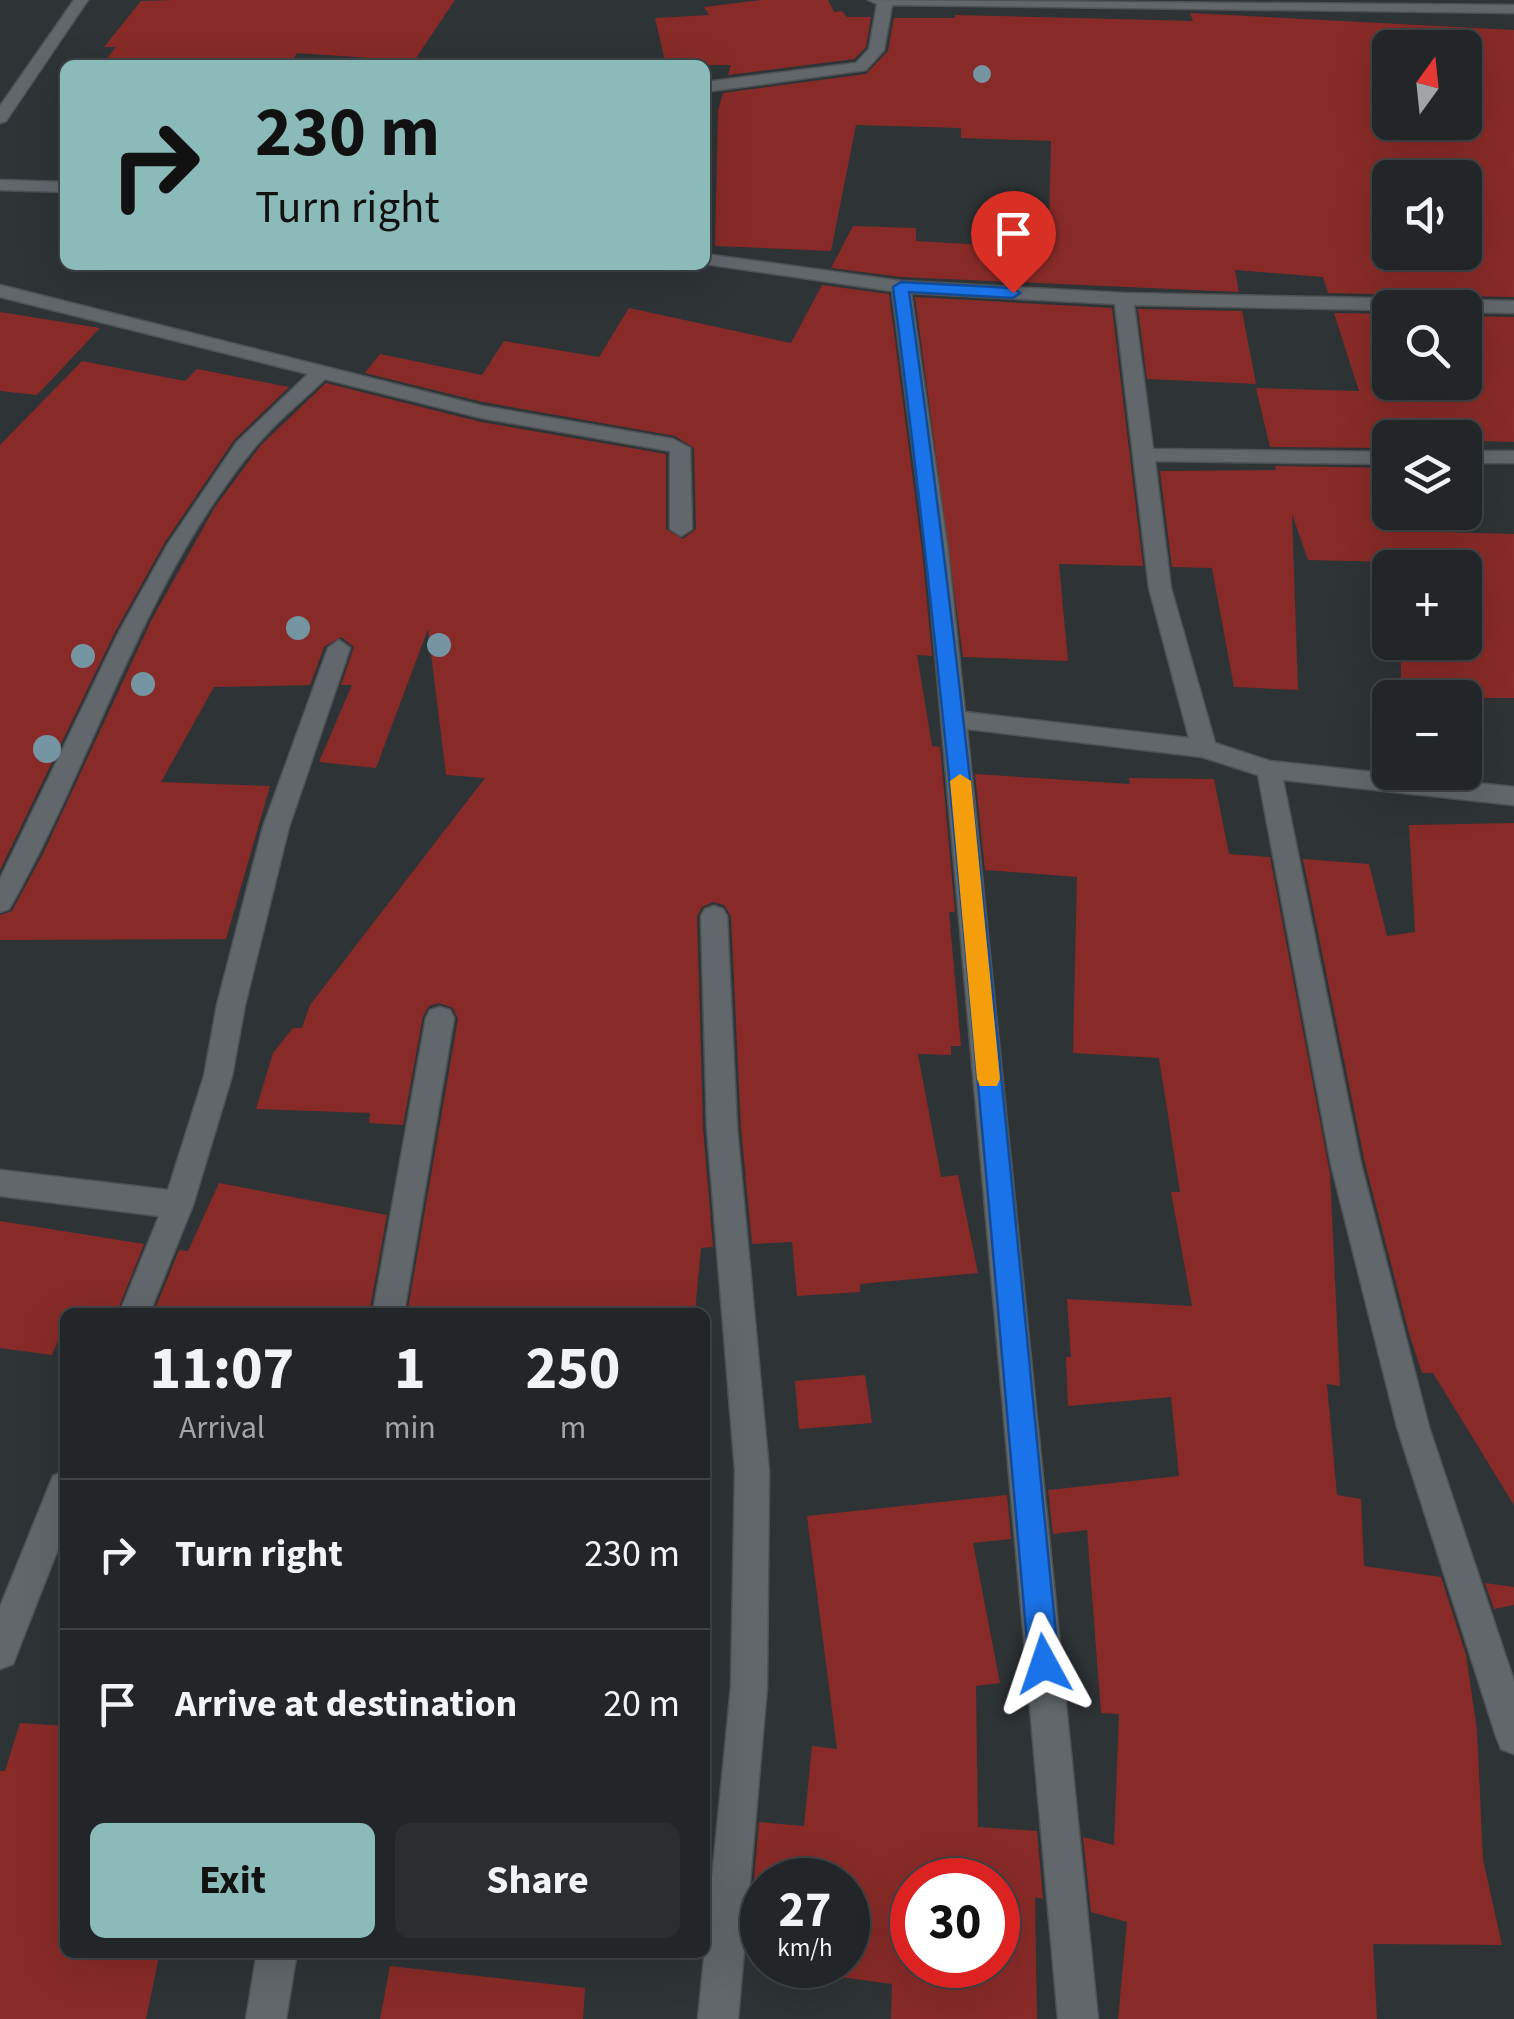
<!DOCTYPE html>
<html lang="en">
<head>
<meta charset="utf-8">
<style>
  body { margin:0; font-family:"Source Sans 3",sans-serif; background:#2a2e30; color:#f1f3f6; height:100vh; display:flex; flex-direction:column; font-size:38px; white-space:nowrap }
  * { box-sizing:border-box; margin:0 }
  p { font-size:32px; color:#a2a5a8 }
  .icon { flex:none; width:55px; height:55px; fill:none; stroke:currentColor; stroke-width:2; stroke-linecap:round; stroke-linejoin:round }
  .map { position:relative; flex:1; overflow:hidden }
  .side { position:absolute; left:60px; top:1308px; width:650px; height:650px; display:flex; flex-direction:column; background:#222628; border-radius:15px; box-shadow:0 10px 40px #0002,0 0 0 2px #3f4345 }
  .side>* { flex:none }
  .banner { position:absolute; left:60px; top:60px; width:650px; height:210px; border-radius:15px; box-shadow:0 10px 40px #0002,0 0 0 2px #3f4345; background:#8bbbb9; color:#111; overflow:hidden }
  .needle { width:65px; rotate:15deg }
  .buttons { position:absolute; left:1372px; top:30px; display:grid; gap:20px }
  .buttons a { display:grid; place-items:center; width:110px; height:110px; border-radius:15px; background:#222628; box-shadow:0 10px 40px #0002,0 0 0 2px #3f4345; font-size:50px }
  .speed { position:absolute; left:740px; top:1858px; display:flex; gap:20px; font-size:50px; font-weight:700; text-align:center }
  .speed>* { display:grid; place-content:center; width:130px; height:130px; border-radius:50%; background:#222628; box-shadow:0 10px 40px #0002,0 0 0 2px #3f4345; line-height:1 }
  .speed small { font-size:25px; font-weight:400 }
  .speed .limit { border:15px solid #d22; background:#fff; color:#111 }
  .pin { position:absolute; display:grid; place-items:center; width:85px; height:85px; color:#fff; margin:-102px -42px; border-radius:50% 50% 50% 0; rotate:-45deg; box-shadow:0 0 10px #0007 }
  .pin .icon { rotate:45deg }
  .me { position:absolute; width:110px; margin:-55px; rotate:355deg; stroke-linejoin:round; filter:drop-shadow(0 0 8px #0008) }
  .turn { display:flex; align-items:center; gap:35px; height:210px; padding:0 30px; font-size:45px }
  .turn .icon { width:130px; height:130px; stroke-width:2.5 }
  .turn b { display:block; font-size:70px; line-height:85px }
  .eta { display:flex; justify-content:space-evenly; align-items:center; height:170px; text-align:center }
  .eta b { font-size:60px; font-weight:700; line-height:70px }
  .primary-button { display:flex; gap:20px; margin-top:auto; padding:20px 30px }
  .primary-button a { flex:1; height:115px; border-radius:15px; background:#8bbbb9; color:#111; font-size:40px; font-weight:700; line-height:115px; text-align:center }
  .primary-button a+a { background:#2a2e30; color:#f1f3f6 }
  ul { padding:0; list-style:none }
  li { display:flex; align-items:center; gap:30px; height:150px; padding:0 30px; border-top:2px solid #3f4345 }
  li div { flex:1 }
  li b { display:block; font-size:38px }
  li em { font-style:normal }
  .map>svg:first-child { display:block }
  .building { fill:#882b28; fill-rule:evenodd }
  .lines { fill:none; stroke-linecap:round; stroke-linejoin:round }
  .minor-casing { stroke:#4e5254; stroke-width:3 }
  .secondary-casing { stroke:#4e5254; stroke-width:3 }
  .minor { fill:#61676a; fill-rule:evenodd }
  .secondary { fill:#61676a; fill-rule:evenodd }
  .tree { fill:#7595a2 }
  .route { fill:#1a73e8; stroke:#114b97; stroke-width:2.5 }
  .slow { fill:#f59e0b }
</style>
</head>
<body>
<div class="map">
<svg width="1514" height="2019" viewBox="0 0 1514 2019">
  <rect width="100%" height="100%" fill="#2e3335"/>
  <g class="building">
    <polygon points="172,0 455,0 414,61 297,53 290,65 105,61 116,47 104,47 141,1"/>
    <polygon points="761,0 828,0 834,12 842,11 847,17 871,17 866,47 854,59 728,75 731,65 666,65 655,18 709,15 704,7"/>
    <path d="M1190,13L1514,30V297L1328,293L1323,277L1235,270L1239,292L901,277L831,268L853,226L916,228V241L1020,247L1022,230L1049,232L1051,141L961,138V128L856,125L831,251L715,246L718,111L723,93L866,74L888,51L894,18H955V15L1193,21ZM1390,48H1465V122H1390ZM1390,178H1465V252H1390Z"/>
    <polygon points="822,285 889,294 922,551 932,656 917,655 932,746 940,747 955,912 949,912 961,1046 951,1046 951,1055 918,1054 941,1177 958,1175 978,1273 860,1284 860,1292 797,1296 792,1242 752,1244 741,1128 731,916 724,905 713,902 702,907 697,916 703,1128 713,1247 701,1248 695,1312 453,1312 453,1309 408,1309 458,1019 453,1008 439,1003 429,1006 423,1016 403,1125 369,1123 370,1113 256,1109 273,1053 293,1028 302,1028 310,1005 485,778 446,775 428,629 376,768 319,762 352,685 341,685 354,647 341,637 324,647 310,685 214,687 161,782 270,786 226,939 0,940 0,915 12,911 43,854 152,619 215,507 261,445 326,383 481,422 666,454 666,529 683,539 696,529 694,448 675,436 483,402 365,373 380,354 482,375 504,341 599,357 629,308 791,343"/>
    <polygon points="915,297 1112,308 1143,566 1059,564 1068,661 963,657"/>
    <polygon points="1138,309 1242,311 1256,384 1147,379"/>
    <polygon points="0,312 100,328 37,395 0,391"/>
    <polygon points="1334,313 1390,314 1390,382 1465,382 1465,316 1514,317 1514,442 1390,438 1376,439 1382,448 1270,447 1256,388 1359,391"/>
    <polygon points="82,361 185,381 197,369 289,387 234,440 165,542 115,632 0,870 0,445"/>
    <polygon points="1275,466 1390,468 1390,512 1423,512 1436,532 1514,534 1514,698 1402,698 1400,642 1465,642 1465,568 1396,568 1395,562 1308,560 1292,514 1298,690 1234,687 1212,568 1172,567 1160,471 1276,470"/>
    <polygon points="975,774 1130,784 1129,778 1214,779 1229,854 1270,857 1330,1174 1340,1386 1327,1384 1337,1495 1361,1499 1364,1566 1441,1577 1466,1655 1477,1730 1483,1860 1502,1945 1373,1944 1377,2019 1118,2019 1127,1922 1091,1912 1083,1837 1114,1845 1119,1714 1101,1713 1087,1530 1053,1534 1048,1490 1179,1476 1171,1397 1068,1406 1066,1357 1071,1357 1067,1299 1192,1306 1171,1192 1180,1192 1159,1058 1073,1053 1077,877 985,870"/>
    <polygon points="1514,823 1514,1505 1433,1373 1422,1373 1409,1333 1365,1163 1303,859 1369,864 1387,936 1415,932 1409,825"/>
    <polygon points="219,1183 387,1215 370,1308 339,1308 338,1312 154,1312 179,1250 188,1251"/>
    <polygon points="0,1221 144,1244 117,1312 94,1308 92,1312 65,1312 65,1324 52,1355 0,1348"/>
    <polygon points="865,1375 872,1423 799,1429 795,1381"/>
    <path d="M1007,1495L1011,1539L973,1543L1000,1683L976,1686L978,1827L1037,1831L1043,1899L1035,1897L1037,2019H891L892,1984L841,1977L842,1965H848V1880H762V1928L750,1927L759,1822L804,1826L812,1746L837,1749L807,1516ZM912,1880H998V1965H912Z"/>
    <polygon points="1485,1583 1514,1587 1514,1605 1494,1609"/>
    <polygon points="20,1723 65,1726 65,1952 160,1952 146,2019 0,2019 0,1771 5,1771"/>
    <polygon points="390,1966 585,1988 583,2019 380,2019"/>
  </g>
  <g class="lines">
    <defs>
      <g id="minor">
        <polygon points="868,0 1514,5 1514,13 892,5 884,50 866,70 705,92 705,82 856,63 869,49 877,4"/>
        <polygon points="0,180 65,182 65,192 0,190"/>
        <path d="M705,254L901,281L1124,293L1514,301V313L1465,312V308L1390,310L1134,305L1153,449L1390,452V464L1155,461L1171,588L1215,743L1270,761L1514,787V805L1283,780L1361,1164L1429,1427L1514,1681V1754L1501,1749L1496,1736L1397,1427L1331,1164L1258,775L1202,757L967,729L1098,2019H1058L926,551L892,291L705,264ZM911,293L1115,304L1149,588L1189,738L965,712L948,551Z"/>
        <path d="M0,285L482,406L673,439L690,448L692,529L681,536L670,529V451L482,418L325,379C300,403 272,425 250,453C141,588 94,760 9,909L0,912V879L118,634L168,544L237,442L308,374L0,297Z"/>
        <rect x="1465" y="451" width="49" height="12"/>
        <polygon points="339,640 350,648 289,827 245,1005 232,1076 193,1205 150,1312 120,1312 159,1216 0,1196 0,1170 168,1190 204,1076 217,1005 263,827 328,648"/>
        <polygon points="714,906 723,909 727,916 737,1128 769,1471 767,1687 738,2019 698,2019 731,1687 735,1471 707,1128 701,916 705,909"/>
        <polygon points="440,1007 450,1010 454,1018 404,1312 373,1312 426,1018 430,1010"/>
        <polygon points="65,1471 65,1531 13,1664 0,1669 0,1607 53,1476"/>
        <polygon points="257,1952 297,1952 286,2019 246,2019"/>
      </g>
      <polygon id="secondary" points="74,0 88,0 6,121 0,123 0,106"/>
    </defs>
    <use href="#minor" class="minor-casing"/>
    <use href="#secondary" class="secondary-casing"/>
    <use href="#minor" class="minor"/>
    <use href="#secondary" class="secondary"/>
  </g>
  <g class="tree">
    <circle cx="982" cy="74" r="9"/>
    <circle cx="298" cy="628" r="12"/>
    <circle cx="439" cy="645" r="12"/>
    <circle cx="83" cy="656" r="12"/>
    <circle cx="143" cy="684" r="12"/>
    <circle cx="47" cy="749" r="14"/>
  </g>
  <path class="route" d="M901,282L1013,288L1020,293L1013,298L909,292C974,748 1013,1206 1059,1664L1055,1675L1044,1679L1034,1675L1029,1664C988,1205 953,745 893,287Z"/>
  <polygon class="slow" points="960,774 971,781 1000,1079 997,1086 980,1086 977,1079 950,781"/>
</svg>
<div class="buttons">
<a><svg class="needle" viewBox="-14 -14 28 28"><path d="M0-13l5 13h-10z" fill="#e53935"/><path d="M0 13l5-13h-10z" fill="#a2a5a8"/></svg></a>
<a><svg class="icon" aria-label="sound" viewBox="0 0 24 24"><path d="M4 9h4l5-4v14l-5-4H4zM17 9q2 3 0 6"/></svg></a>
<a><svg class="icon" aria-label="search" viewBox="0 0 24 24"><circle cx="10" cy="10" r="6"/><path d="M15 15l6 6"/></svg></a>
<a><svg class="icon" aria-label="layers" viewBox="0 0 24 24"><path d="M12 4l9 5-9 5-9-5zM3 14l9 5 9-5"/></svg></a>
<a>+</a>
<a>−</a>
</div>
<div class="speed"><div>27<small>km/h</small></div><div class="limit">30</div></div>
<div class="pin" style="left:1013px;top:293px;background:#d93025"><svg class="icon" aria-label="arrive" viewBox="0 0 24 24"><path d="M6 21V4h12l-3 4 3 4H6"/></svg></div>
<svg class="me" style="left:1044px;top:1664px" viewBox="-20 -20 40 40"><path d="M0-17L14 15 0 8-14 15z" fill="#1a73e8" stroke="#fff" stroke-width="4"/></svg>
<div class="banner">
<div class="turn"><svg class="icon" aria-label="right" viewBox="0 0 24 24"><path d="M7 20v-9h11M14 6l5 5-5 5"/></svg><div><b>230 m</b>Turn right</div></div>
</div>
<section class="side">
<div class="eta">
<div><b>11:07</b><p>Arrival</p></div>
<div><b>1</b><p>min</p></div>
<div><b>250</b><p>m</p></div>
</div>
<ul>
<li><svg class="icon" aria-label="right" viewBox="0 0 24 24"><path d="M7 20v-9h11M14 6l5 5-5 5"/></svg><div><b>Turn right</b></div><em>230 m</em></li>
<li><svg class="icon" aria-label="arrive" viewBox="0 0 24 24"><path d="M6 21V4h12l-3 4 3 4H6"/></svg><div><b>Arrive at destination</b></div><em>20 m</em></li>
</ul>
<div class="primary-button"><a>Exit</a><a>Share</a></div>
</section>
</div>
</body>
</html>
